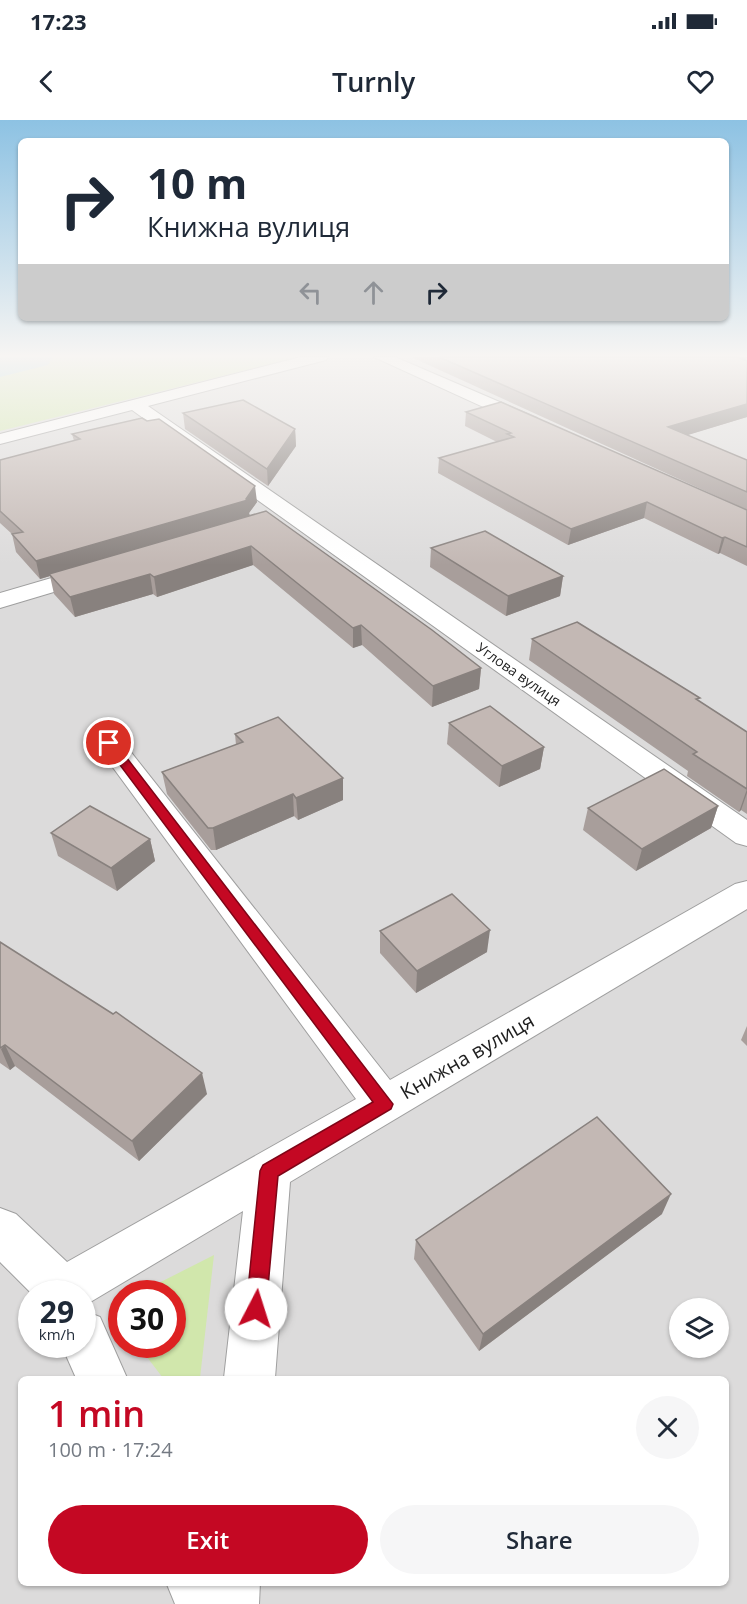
<!DOCTYPE html>
<html lang="en">
<head>
<meta charset="utf-8">
<style>
  body { margin:0; font-family:"Open Sans",sans-serif; background:#f6f6f7; color:#1f2937; height:100vh; display:flex; flex-direction:column; font-size:22px; white-space:nowrap }
  * { box-sizing:border-box; margin:0 }
  p { font-size:20px; color:#747a83 }
  .icon { flex:none; width:33px; height:33px; fill:none; stroke:currentColor; stroke-width:2; stroke-linecap:round; stroke-linejoin:round }
  .map { position:relative; flex:1; overflow:hidden }
  .details { position:absolute; left:18px; top:1256px; width:711px; height:210px; display:flex; flex-direction:column; background:#fff; border-radius:9px; box-shadow:0 2px 4px #0004 }
  .details>* { flex:none }
  .hud { position:absolute; left:18px; top:18px; width:711px; height:183px; border-radius:9px; box-shadow:0 2px 4px #0004; background:#fff; color:#1f2937; overflow:hidden }
  .controls { position:absolute; left:669px; top:1178px; display:grid; gap:12px }
  .controls a { display:grid; place-items:center; width:60px; height:60px; border-radius:50%; background:#fff; box-shadow:0 2px 4px #0004; font-size:30px }
  .speed { position:absolute; left:18px; top:1160px; display:flex; gap:12px; font-size:30px; font-weight:700; text-align:center }
  .speed>* { display:grid; place-content:center; width:78px; height:78px; border-radius:50%; background:#fff; box-shadow:0 2px 4px #0004; line-height:1 }
  .speed small { font-size:15px; font-weight:400 }
  .speed .limit { border:9px solid #d22; background:#fff; color:#111 }
  .pin { position:absolute; display:grid; place-items:center; width:51px; height:51px; color:#fff; margin:-26px; border:3px solid #fff; border-radius:50%; box-shadow:0 2px 6px #0007 }
  .me { position:absolute; width:66px; margin:-33px; rotate:5deg; stroke-linejoin:round; filter:drop-shadow(0 0 4px #0008) }
  .turn { display:flex; align-items:center; gap:21px; height:126px; padding:0 30px; font-size:27px }
  .turn .icon { width:78px; height:78px; stroke-width:2.5 }
  .turn b { display:block; font-size:42px; line-height:51px }
  .lanes { display:flex; align-items:center; height:57px; padding:0 30px; background:#0003; justify-content:center; gap:30px; direction:ltr }
  .lanes .off { opacity:.35 }
  .round { display:grid; place-items:center; flex:none; width:63px; height:63px; border-radius:32px; background:#f6f6f7 }
  .headline { display:flex; align-items:center; justify-content:space-between; height:102px; padding:0 30px }
  h1 { font-size:36px; font-weight:600; line-height:45px; color:#c40823 }
  .button { display:flex; gap:12px; margin-top:auto; padding:12px 30px }
  .button a { flex:1; height:69px; border-radius:36px; background:#c40823; color:#fff; font-size:24px; font-weight:600; line-height:69px; text-align:center }
  .button a+a { background:#f6f6f7; color:#1f2937 }
  .status { display:flex; justify-content:space-between; align-items:center; height:42px; padding:0 30px; background:#fff; direction:ltr }
  .status svg { height:16px; fill:currentColor }
  header { display:flex; justify-content:space-between; align-items:center; height:78px; padding:0 30px; background:#fff; font-size:27px; font-weight:600 }
  .map>svg:first-child { display:block }
  .residential { fill:#dcdbdb; fill-rule:evenodd }
  .grass { fill:#d1e7ac }
  .lines { fill:none; stroke-linecap:round; stroke-linejoin:round }
  .river { fill:#a6d6db; fill-rule:evenodd }
  .minor-casing { stroke:#9f9f9f; stroke-width:2 }
  .minor { fill:#fff; fill-rule:evenodd }
  .wall { fill:#a89e9b }
  .shaded-wall { fill:#88817e }
  .building { fill:#c3b8b4; stroke:#88817e; stroke-width:1.5 }
  .route { fill:#c40823; stroke:#7f0517; stroke-width:1.5 }
  .labels { text-anchor:middle; dominant-baseline:central; stroke-width:5; stroke-linejoin:round; paint-order:stroke }
  .far-street-label { font-size:14px; fill:#1e1e1e; stroke:#fff }
  .near-street-label { font-size:20px; fill:#1e1e1e; stroke:#fff }
</style>
</head>
<body>
<div class="status"><b>17:23</b><svg viewBox="0 0 49 12"><path d="M0 12V9h3v3zM5 12V6h3v6zM10 12V3h3v9zM15 12V0h3v12zM26 1h20v11H26zM47 4h2v5h-2z"/></svg></div>
<header><svg class="icon" aria-label="back" viewBox="0 0 24 24"><path d="M15 5l-7 7 7 7"/></svg>Turnly<svg class="icon" aria-label="heart" viewBox="0 0 24 24"><path d="M12 20l-8-8c-3-5 5-10 8-4 3-6 11-1 8 4z"/></svg></header>
<div class="map">
<svg width="747" height="1484" viewBox="0 0 747 1484">
  <rect width="100%" height="100%" fill="#eee9e4"/>
  <path class="residential" d="M0,237H747V1484H0ZM32,1173H82V1224H32ZM122,1173H172V1224H122ZM680,1188H718V1227H680ZM21,1258H726V1462H21Z"/>
  <g class="grass">
    <polygon points="0,237 300,237 0,311"/>
    <polygon points="214,1135 200,1258 163,1258 137,1224 172,1224 172,1173 139,1173"/>
  </g>
  <g class="lines">
    <polygon class="river" points="0,237 53,237 48,245 0,257"/>
    <defs>
      <g id="minor">
        <polygon points="301,237 328,237 326,240 148,286 747,700 747,726 736,723 132,290 0,324 0,314"/>
        <polygon points="374,237 395,237 537,298 540,302 537,306 525,306"/>
        <polygon points="96,445 104,447 107,452 104,457 0,488 0,473"/>
        <polygon points="109,614 119,617 390,960 735,764 747,761 747,789 290,1062 275,1258 224,1258 243,1091 82,1187 82,1173 32,1174 0,1142 0,1088 16,1094 67,1142 356,979 95,623 99,617"/>
        <polygon points="82,1190 100,1197 127,1258 76,1258 61,1224 82,1224"/>
        <polygon points="166,1462 260,1462 259,1484 175,1484"/>
      </g>
    </defs>
    <use href="#minor" class="minor-casing"/>
    <use href="#minor" class="minor"/>
  </g>
  <g class="wall">
    <polygon points="411,237 737,237 747,241 738,237 747,237 747,297 687,315 747,340 747,390"/>
    <polygon points="466,292 747,390 747,446 720,433 718,434 644,398 568,425 438,353 439,338 497,322 465,306"/>
    <polygon points="183,293 295,309 296,326 268,366 185,309"/>
    <polygon points="72,314 257,382 249,393 250,396 481,548 479,569 432,587 362,525 353,528 253,445 157,477 153,474 75,497 54,474 50,456 40,459 16,432 12,414 0,403 0,340 74,321"/>
    <polygon points="431,428 563,456 560,476 506,496 430,447"/>
    <polygon points="532,519 699,581 747,612 747,694 741,690 739,692 687,656 688,651 529,540"/>
    <polygon points="449,603 544,627 540,649 499,667 447,624"/>
    <polygon points="235,614 343,680 298,700 294,696 216,730 211,730 167,674 162,652 236,625"/>
    <polygon points="718,686 711,708 636,751 583,710 588,688"/>
    <polygon points="51,713 150,719 155,741 117,771 58,736"/>
    <polygon points="380,811 487,832 416,873 380,833"/>
    <polygon points="0,822 207,974 139,1041 15,946 10,950 0,943"/>
    <polygon points="747,906 747,926 741,920"/>
    <polygon points="662,1094 479,1231 414,1139 416,1120"/>
  </g>
  <g class="shaded-wall">
    <polygon points="747,284 747,297 665,322 668,307"/>
    <polygon points="295,309 296,326 268,366 267,349"/>
    <polygon points="255,366 257,382 249,393 250,397 49,454 50,456 40,459 36,441 246,379"/>
    <polygon points="647,382 644,398 568,425 571,409"/>
    <polygon points="725,417 720,433 718,434 722,418"/>
    <polygon points="251,426 253,445 157,477 154,457"/>
    <polygon points="150,454 153,474 75,497 70,477"/>
    <polygon points="563,456 560,476 506,496 508,476"/>
    <polygon points="361,505 362,525 353,528 353,508"/>
    <polygon points="481,548 479,569 432,587 433,566"/>
    <polygon points="544,627 540,649 499,667 502,646"/>
    <polygon points="343,658 343,680 298,700 296,678"/>
    <polygon points="747,669 747,673 741,690 739,692"/>
    <polygon points="293,674 294,696 216,730 213,708"/>
    <polygon points="718,686 711,708 636,751 642,729"/>
    <polygon points="150,719 155,741 117,771 111,748"/>
    <polygon points="490,810 487,832 416,873 417,851"/>
    <polygon points="5,925 15,946 10,950 1,929"/>
    <polygon points="202,953 207,974 139,1041 132,1021"/>
    <polygon points="671,1074 662,1094 479,1231 483,1214"/>
  </g>
  <g class="building">
    <polygon points="439,237 737,237 747,241 747,284 668,307 747,340 747,372"/>
    <polygon points="243,280 295,309 267,349 183,293"/>
    <polygon points="501,282 747,390 747,427 725,417 722,418 647,382 571,409 439,338 514,317 507,314 511,313 466,292"/>
    <polygon points="142,298 147,301 159,299 255,366 246,379 248,380 36,441 12,414 23,412 0,391 0,340 80,319 72,314"/>
    <polygon points="266,391 432,510 481,548 433,566 361,505 353,508 251,426 154,457 150,454 70,477 49,454"/>
    <polygon points="485,411 563,456 508,476 431,428"/>
    <polygon points="577,502 700,578 696,579 747,612 747,669 693,634 697,632 532,519"/>
    <polygon points="490,586 544,627 502,646 449,603"/>
    <polygon points="278,597 343,658 296,678 293,674 213,708 208,708 162,652 243,622 235,614"/>
    <polygon points="664,649 718,686 642,729 588,688"/>
    <polygon points="90,686 150,719 111,748 51,713"/>
    <polygon points="452,774 490,810 417,851 380,811"/>
    <polygon points="0,822 113,894 116,892 202,953 132,1021 5,925 0,928"/>
    <polygon points="597,997 671,1074 483,1214 416,1120"/>
  </g>
  <linearGradient id="sky" x2="0" y2="1"><stop stop-color="#8dc2e3"/><stop offset="0.53" stop-color="#f7f5f3"/><stop offset="1" stop-color="#f7f5f3" stop-opacity="0"/></linearGradient>
  <rect width="747" height="445" fill="url(#sky)"/>
  <polygon class="route" points="109,619 113,620 393,984 391,989 278,1056 266,1189 263,1196 256,1199 249,1196 246,1189 260,1051 263,1045 373,982 105,625 103,623"/>
  <g class="labels">
    <g class="far-street-label">
      <text transform="translate(519 554) rotate(35)">Углова вулиця</text>
    </g>
    <g class="near-street-label">
      <text transform="translate(467 936) rotate(-30)">Книжна вулиця</text>
    </g>
  </g>
</svg>
<div class="controls">
<a><svg class="icon" aria-label="layers" viewBox="0 0 24 24"><path d="M12 4l9 5-9 5-9-5zM3 14l9 5 9-5"/></svg></a>
</div>
<div class="speed"><div>29<small>km/h</small></div><div class="limit">30</div></div>
<div class="pin" style="left:109px;top:623px;background:#d93025"><svg class="icon" aria-label="arrive" viewBox="0 0 24 24"><path d="M6 21V4h12l-3 4 3 4H6"/></svg></div>
<svg class="me" style="left:256px;top:1189px" viewBox="-20 -20 40 40"><circle r="19" fill="#fff"/><path d="M0-13L10 11 0 6-10 11z" fill="#c40823"/></svg>
<div class="hud">
<div class="turn"><svg class="icon" aria-label="right" viewBox="0 0 24 24"><path d="M7 20v-9h11M14 6l5 5-5 5"/></svg><div><b>10 m</b>Книжна вулиця</div></div>
<div class="lanes"><svg class="icon off" aria-label="left" viewBox="0 0 24 24"><path d="M17 20v-9H6M10 6l-5 5 5 5"/></svg><svg class="icon off" aria-label="ahead" viewBox="0 0 24 24"><path d="M12 20V5M6 11l6-6 6 6"/></svg><svg class="icon" aria-label="right" viewBox="0 0 24 24"><path d="M7 20v-9h11M14 6l5 5-5 5"/></svg></div>
</div>
<section class="details">
<div class="headline"><div><h1>1 min</h1><p>100 m · 17:24</p></div><a class="round"><svg class="icon" aria-label="close" viewBox="0 0 24 24"><path d="M6 6l12 12M18 6L6 18"/></svg></a></div>
<div class="button"><a>Exit</a><a>Share</a></div>
</section>
</div>
</body>
</html>
